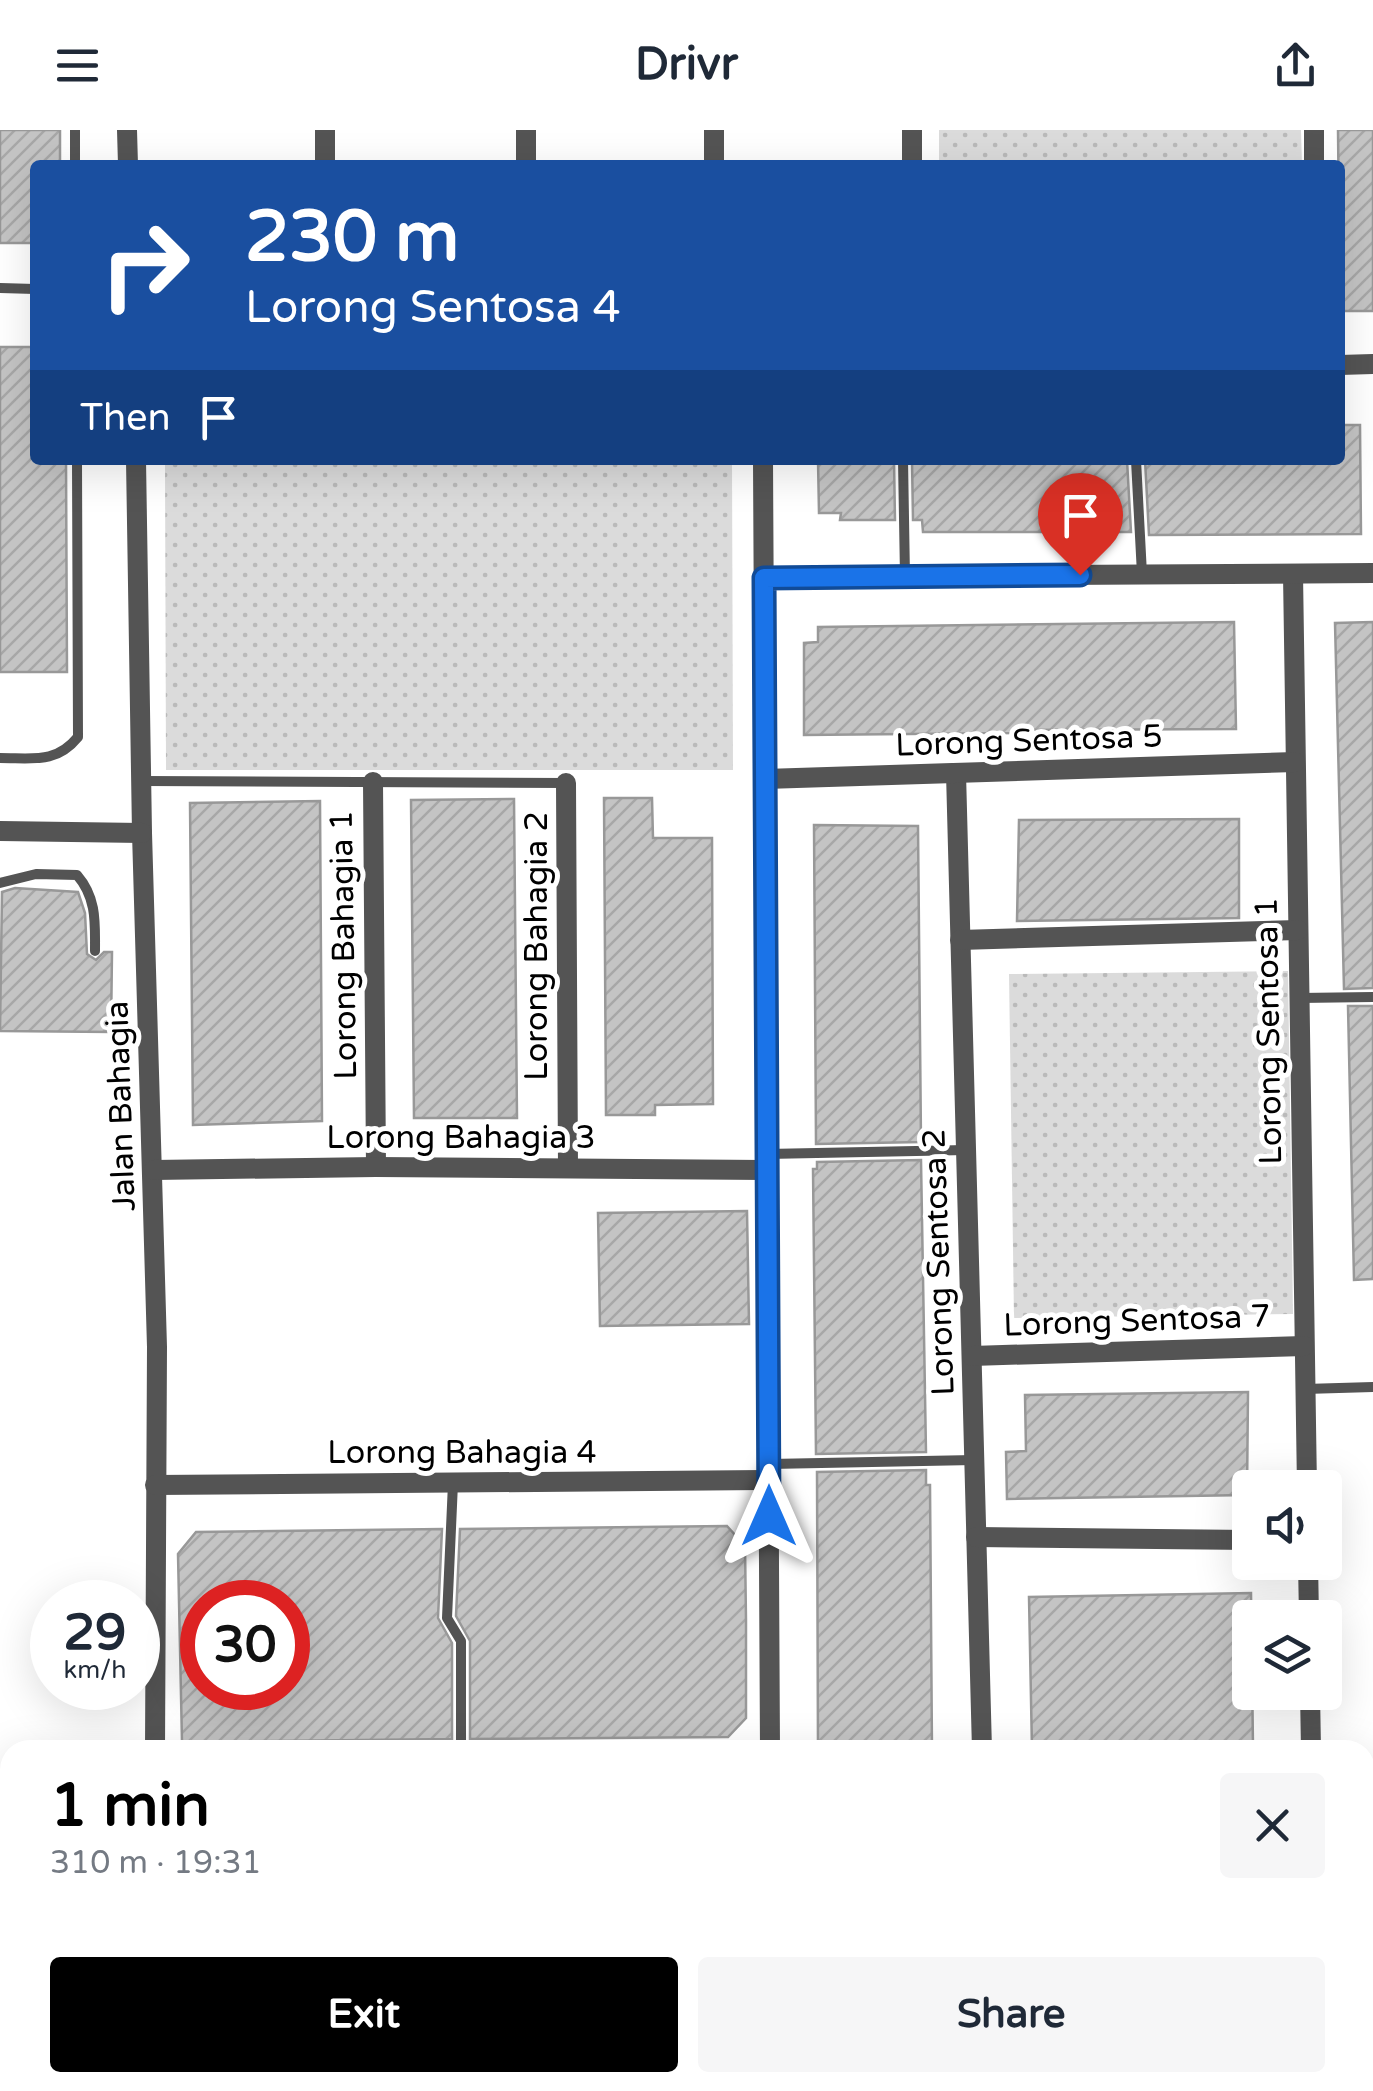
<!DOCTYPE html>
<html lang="en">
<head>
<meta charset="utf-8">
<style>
  body { margin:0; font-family:"Varela Round",sans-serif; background:#f6f6f7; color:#1f2937; height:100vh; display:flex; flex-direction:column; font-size:38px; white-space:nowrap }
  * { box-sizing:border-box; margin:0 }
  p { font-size:32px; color:#747a83 }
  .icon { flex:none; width:55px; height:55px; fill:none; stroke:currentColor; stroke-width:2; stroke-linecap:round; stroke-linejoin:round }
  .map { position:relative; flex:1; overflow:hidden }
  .details { position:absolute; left:0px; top:1610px; width:1375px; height:352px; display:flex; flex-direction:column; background:#fff; border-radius:30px 30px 0 0; box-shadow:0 10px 40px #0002 }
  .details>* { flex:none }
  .hud { position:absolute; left:30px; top:30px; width:1315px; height:305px; border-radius:10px; box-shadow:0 10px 40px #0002; background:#1a4fa0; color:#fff; overflow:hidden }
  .buttons { position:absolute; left:1232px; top:1340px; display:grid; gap:20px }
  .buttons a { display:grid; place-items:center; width:110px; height:110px; border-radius:10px; background:#fff; box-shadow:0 10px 40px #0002; font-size:50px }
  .speed { position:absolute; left:30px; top:1450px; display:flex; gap:20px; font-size:50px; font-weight:700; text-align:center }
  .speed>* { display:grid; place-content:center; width:130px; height:130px; border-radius:50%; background:#fff; box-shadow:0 10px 40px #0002; line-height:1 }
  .speed small { font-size:25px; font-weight:400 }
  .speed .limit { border:15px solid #d22; background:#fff; color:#111 }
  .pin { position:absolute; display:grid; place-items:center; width:85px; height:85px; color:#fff; margin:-102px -42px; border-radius:50% 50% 50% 0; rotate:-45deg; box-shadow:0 0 10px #0007 }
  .pin .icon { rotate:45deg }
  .me { position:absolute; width:110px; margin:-55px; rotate:0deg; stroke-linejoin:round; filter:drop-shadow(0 0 8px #0008) }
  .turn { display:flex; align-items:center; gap:35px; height:210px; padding:0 50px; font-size:45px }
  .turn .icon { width:130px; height:130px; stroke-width:2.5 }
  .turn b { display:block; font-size:70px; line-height:85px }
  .then { display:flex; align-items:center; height:95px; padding:0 50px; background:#0003; gap:20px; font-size:38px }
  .round { display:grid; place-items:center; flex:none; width:105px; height:105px; border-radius:10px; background:#f6f6f7 }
  .head { display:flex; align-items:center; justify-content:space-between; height:170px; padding:0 50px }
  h1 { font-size:60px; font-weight:700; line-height:75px; color:#000 }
  .primary-button { display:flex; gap:20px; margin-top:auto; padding:20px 50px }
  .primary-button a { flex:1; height:115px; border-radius:10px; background:#000; color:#fff; font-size:40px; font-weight:700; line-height:115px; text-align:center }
  .primary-button a+a { background:#f6f6f7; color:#1f2937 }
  header { display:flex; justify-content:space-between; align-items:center; height:130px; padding:0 50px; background:#fff; font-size:45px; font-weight:700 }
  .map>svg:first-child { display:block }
  .grass { fill:url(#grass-dots) }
  .water { fill:url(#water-waves) }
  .building { fill:url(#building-hatch); stroke:#989898; stroke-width:2.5; fill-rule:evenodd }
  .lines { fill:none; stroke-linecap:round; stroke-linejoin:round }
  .lane { stroke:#545454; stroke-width:10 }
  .street { stroke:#545454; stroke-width:20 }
  .route-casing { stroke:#114b97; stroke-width:25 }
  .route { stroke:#1a73e8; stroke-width:18 }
  .labels { text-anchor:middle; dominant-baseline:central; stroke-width:10; stroke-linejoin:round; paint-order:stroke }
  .street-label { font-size:32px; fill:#000; stroke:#fff }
</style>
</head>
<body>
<header><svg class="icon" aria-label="menu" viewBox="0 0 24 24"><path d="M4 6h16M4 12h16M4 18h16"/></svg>Drivr<svg class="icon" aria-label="share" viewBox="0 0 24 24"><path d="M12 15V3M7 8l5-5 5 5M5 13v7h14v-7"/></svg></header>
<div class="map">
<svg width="1373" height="1961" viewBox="0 0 1373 1961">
  <defs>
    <pattern id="grass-dots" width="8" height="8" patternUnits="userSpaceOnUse" patternTransform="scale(2.5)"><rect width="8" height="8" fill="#dbdbdb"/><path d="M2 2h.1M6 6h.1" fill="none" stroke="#bababa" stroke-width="1.8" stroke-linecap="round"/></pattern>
    <pattern id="water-waves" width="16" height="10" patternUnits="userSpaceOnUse" patternTransform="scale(2.5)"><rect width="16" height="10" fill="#a2a2a2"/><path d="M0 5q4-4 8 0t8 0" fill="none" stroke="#8a8a8a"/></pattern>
    <pattern id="building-hatch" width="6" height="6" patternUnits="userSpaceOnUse" patternTransform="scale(2.5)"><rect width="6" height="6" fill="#c4c4c4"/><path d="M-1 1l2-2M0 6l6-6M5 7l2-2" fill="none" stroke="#a7a7a7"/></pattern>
  </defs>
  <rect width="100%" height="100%" fill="#fff"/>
  <g class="grass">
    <polygon points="939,0 1301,0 1302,35 939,35"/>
    <polygon points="165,330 732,330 733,640 166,640"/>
    <polygon points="1288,841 1293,1184 1014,1188 1009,844"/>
  </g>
  <polygon class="water" points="0,1725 10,1725 10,1952 105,1953 105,1961 0,1961"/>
  <g class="building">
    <polygon points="0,0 60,0 60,35 35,35 35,113 0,113"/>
    <polygon points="1338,0 1373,0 1373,181 1340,181"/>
    <polygon points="0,217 35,217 35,330 66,330 67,542 0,542"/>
    <polygon points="1340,295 1360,295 1361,404 1149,405 1145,330 1340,330"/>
    <polygon points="818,330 894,330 895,390 840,390 841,383 819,383"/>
    <polygon points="912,330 1127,330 1131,402 923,402 922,390 913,390"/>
    <polygon points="1234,492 1236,599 1016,600 1016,603 804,605 804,513 818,512 818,497"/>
    <polygon points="1373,492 1373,858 1344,859 1335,493"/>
    <polygon points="604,668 652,668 653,708 712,708 713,974 655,975 655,985 606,985"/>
    <polygon points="514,669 517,988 414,988 411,670"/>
    <polygon points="320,671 322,991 193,995 190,673"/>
    <polygon points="1239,689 1239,788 1017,791 1019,690"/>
    <polygon points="814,695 918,696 921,1012 816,1014"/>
    <polygon points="15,758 78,762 85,783 87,824 96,830 104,822 112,822 111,902 0,901 2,762"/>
    <polygon points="1348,876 1373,876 1373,1149 1354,1150"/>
    <polygon points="921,1030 926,1322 816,1324 813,1039 817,1039 817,1032"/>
    <polygon points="747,1081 749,1194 600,1196 598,1083"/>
    <polygon points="1248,1262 1247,1365 1007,1369 1006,1322 1026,1321 1025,1265"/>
    <polygon points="926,1340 926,1355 930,1355 932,1620 818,1620 817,1342"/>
    <polygon points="727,1396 745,1416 746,1490 746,1588 728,1607 470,1609 470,1511 456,1486 460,1399"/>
    <path d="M442,1399L438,1488L452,1513V1609L182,1612L178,1424L196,1402ZM202,1472H288V1558H202Z"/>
    <polygon points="1251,1463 1253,1617 1032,1620 1029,1467"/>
  </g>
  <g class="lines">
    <g class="lane">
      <polyline points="75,0 75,35"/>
      <polyline points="0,158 35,159"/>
      <polyline points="903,330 905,446"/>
      <polyline points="1136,330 1142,444"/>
      <path d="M0,628C33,628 56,634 78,607L77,330"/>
      <polyline points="143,651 566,653"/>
      <path d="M0,753L36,744L77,745C97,768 95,793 95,821"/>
      <polyline points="1299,868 1373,867"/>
      <polyline points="767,1024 966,1020"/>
      <polyline points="1305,1259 1373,1257"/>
      <polyline points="770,1334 974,1330"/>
      <polyline points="453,1353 447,1488 461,1511 461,1620"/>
      <polyline points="589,1952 589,1961"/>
      <polyline points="1158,1952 1158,1961"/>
    </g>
    <g class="street">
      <polyline points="127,0 128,35"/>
      <polyline points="912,0 912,35"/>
      <polyline points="1314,0 1314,35"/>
      <polyline points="325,35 325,0"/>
      <polyline points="526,35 526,0"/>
      <polyline points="714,35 714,0"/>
      <polyline points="1340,235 1373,234"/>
      <polyline points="136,330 142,703 157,1217 155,1620"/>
      <polyline points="763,330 770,1620"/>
      <polyline points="1293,444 1307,1358"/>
      <polyline points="764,447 1373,443"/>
      <polyline points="956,643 982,1620"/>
      <polyline points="765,649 1295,632"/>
      <polyline points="373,652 376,1037"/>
      <polyline points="566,653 568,1038"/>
      <polyline points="0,701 142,703"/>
      <polyline points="960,810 1298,800"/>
      <polyline points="154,1040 376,1037 767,1040"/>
      <polyline points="972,1226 1304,1216"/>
      <polyline points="155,1355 769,1350"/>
      <polyline points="976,1407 1250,1410"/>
      <polyline points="1308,1432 1309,1488"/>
      <polyline points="1310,1562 1311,1620"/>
      <polyline points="1365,1674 1373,1674"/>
      <polyline points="1365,1726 1373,1726"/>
      <polyline points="152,1952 152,1961"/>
      <polyline points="1019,1952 1019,1961"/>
      <polyline points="1292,1952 1292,1961"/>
    </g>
  </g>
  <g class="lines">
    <defs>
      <polyline id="route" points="769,1386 764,448 1080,445"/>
    </defs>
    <use href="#route" class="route-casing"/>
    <use href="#route" class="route"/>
  </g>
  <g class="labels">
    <g class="street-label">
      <text transform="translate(1029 611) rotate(-2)">Lorong Sentosa 5</text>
      <text transform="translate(344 815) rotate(-91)">Lorong Bahagia 1</text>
      <text transform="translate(537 816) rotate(-90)">Lorong Bahagia 2</text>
      <text transform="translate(1269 901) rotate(-91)">Lorong Sentosa 1</text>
      <text transform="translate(121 976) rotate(-92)">Jalan Bahagia</text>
      <text x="461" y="1008">Lorong Bahagia 3</text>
      <text transform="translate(939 1132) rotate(-92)">Lorong Sentosa 2</text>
      <text transform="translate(1137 1191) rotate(-2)">Lorong Sentosa 7</text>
      <text x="462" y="1323">Lorong Bahagia 4</text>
    </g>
  </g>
</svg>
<div class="buttons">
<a><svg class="icon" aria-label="sound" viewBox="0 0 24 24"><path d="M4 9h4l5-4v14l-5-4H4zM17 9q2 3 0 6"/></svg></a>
<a><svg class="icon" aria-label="layers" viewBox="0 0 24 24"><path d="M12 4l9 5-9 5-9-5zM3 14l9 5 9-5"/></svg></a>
</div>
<div class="speed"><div>29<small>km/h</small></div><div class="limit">30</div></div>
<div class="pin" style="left:1080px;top:445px;background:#d93025"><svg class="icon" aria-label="arrive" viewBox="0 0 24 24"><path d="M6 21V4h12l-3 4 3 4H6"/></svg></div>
<svg class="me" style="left:769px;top:1386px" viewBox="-20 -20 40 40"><path d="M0-17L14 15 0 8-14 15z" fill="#1a73e8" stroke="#fff" stroke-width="4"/></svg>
<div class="hud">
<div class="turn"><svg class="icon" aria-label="right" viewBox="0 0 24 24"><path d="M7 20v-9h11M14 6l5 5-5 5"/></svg><div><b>230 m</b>Lorong Sentosa 4</div></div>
<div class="then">Then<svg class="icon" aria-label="arrive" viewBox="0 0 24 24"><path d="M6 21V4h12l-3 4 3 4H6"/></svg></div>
</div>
<section class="details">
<div class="head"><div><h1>1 min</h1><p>310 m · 19:31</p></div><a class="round"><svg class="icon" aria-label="close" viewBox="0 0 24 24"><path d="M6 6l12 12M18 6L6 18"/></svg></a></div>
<div class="primary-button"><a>Exit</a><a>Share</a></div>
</section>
</div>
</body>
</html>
